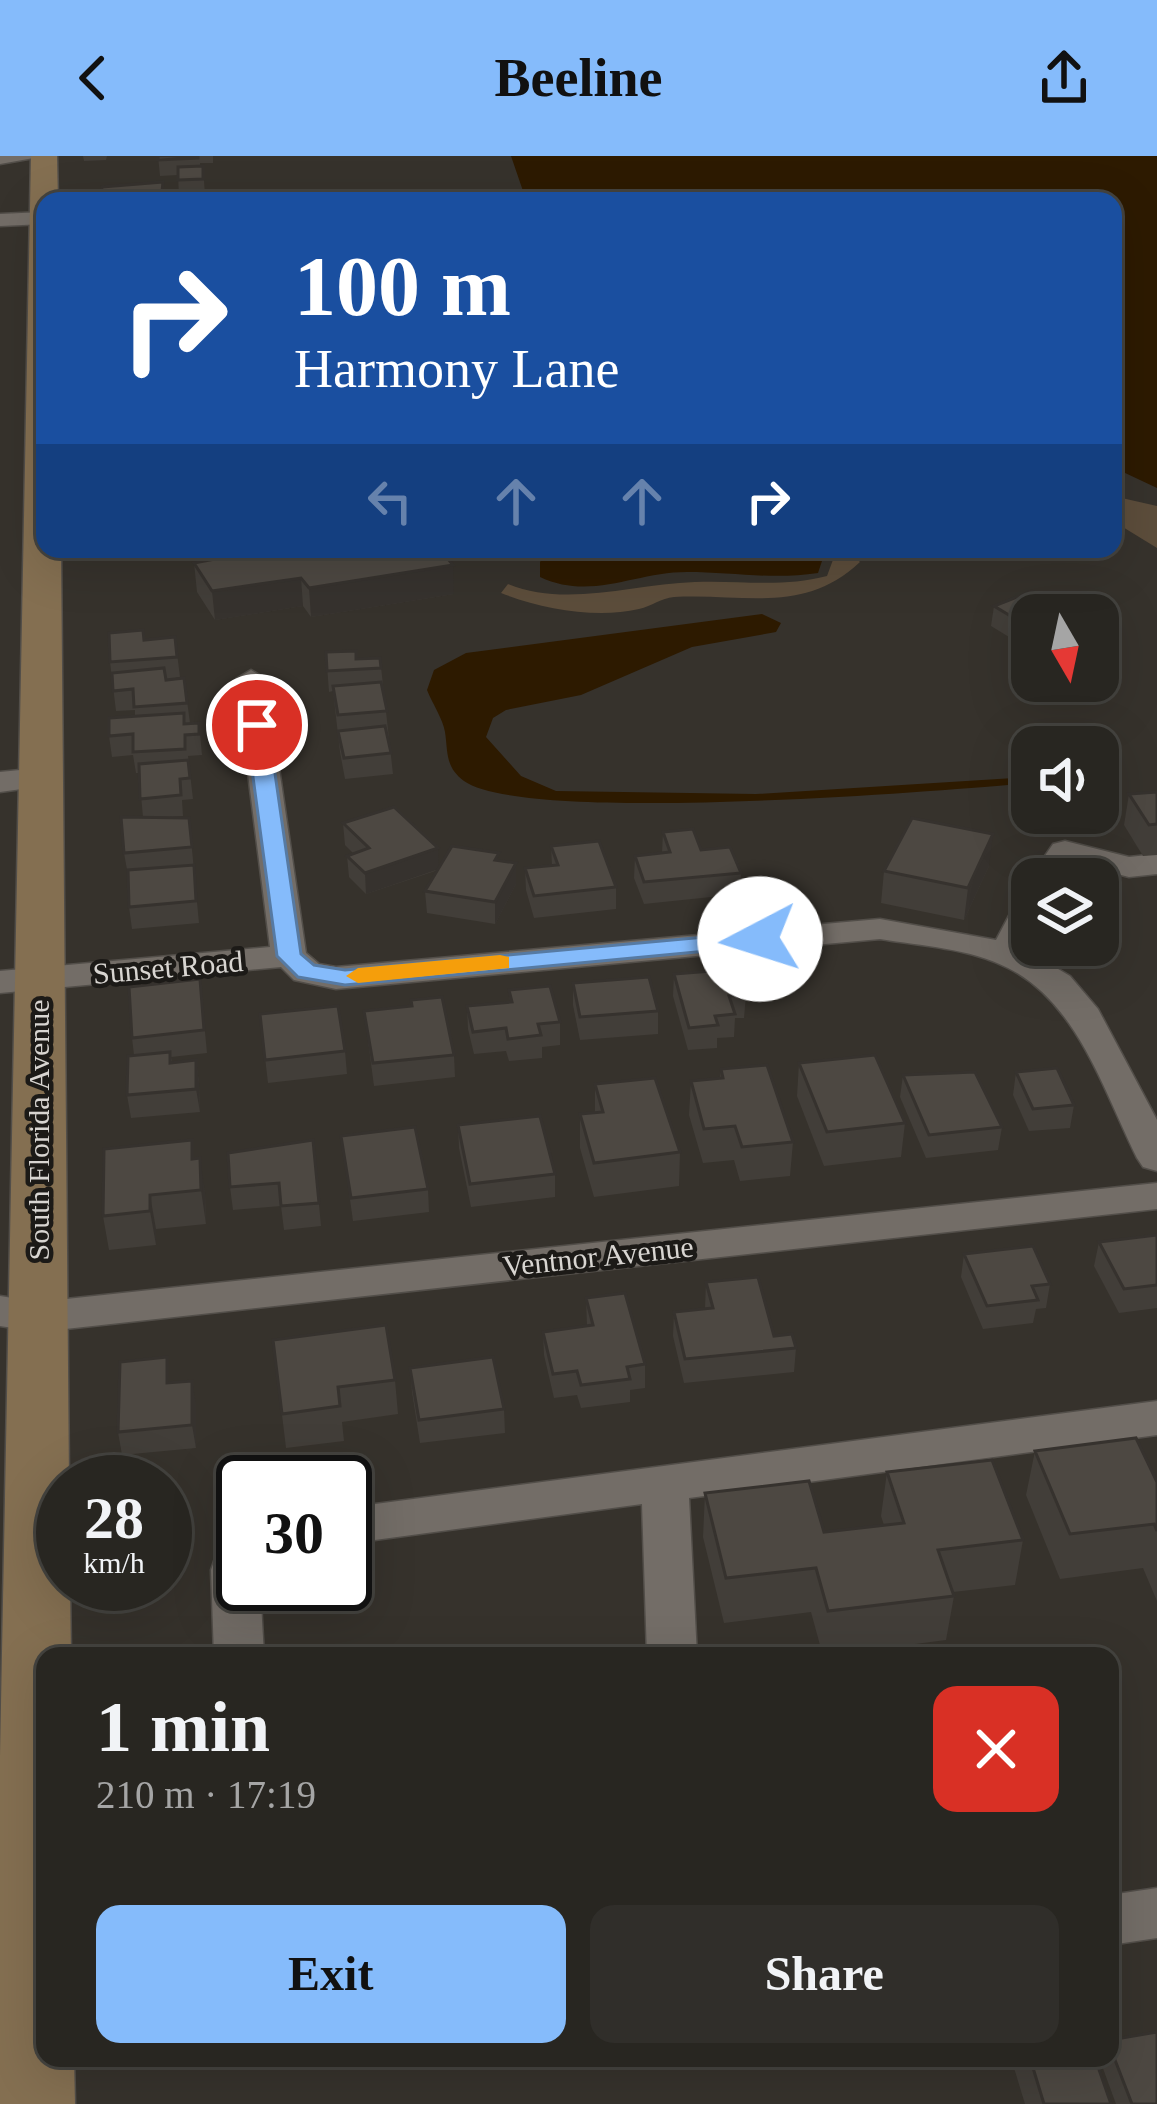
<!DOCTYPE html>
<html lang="en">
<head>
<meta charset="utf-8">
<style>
  body { margin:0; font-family:Georgia,serif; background:#302e2a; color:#f1f3f6; height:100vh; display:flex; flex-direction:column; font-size:45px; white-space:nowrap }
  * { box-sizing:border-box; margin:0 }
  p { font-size:39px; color:#a5a5a5 }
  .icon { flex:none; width:66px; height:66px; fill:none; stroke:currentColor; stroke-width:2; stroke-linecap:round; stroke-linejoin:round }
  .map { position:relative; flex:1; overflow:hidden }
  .details { position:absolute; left:36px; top:1491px; width:1083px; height:420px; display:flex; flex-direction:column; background:#282621; border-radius:24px; box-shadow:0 12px 48px #0002,0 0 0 3px #44433f }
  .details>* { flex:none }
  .hud { position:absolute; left:36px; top:36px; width:1086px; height:366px; border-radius:24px; box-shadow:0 12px 48px #0002,0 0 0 3px #44433f; background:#1a4fa0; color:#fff; overflow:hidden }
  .needle { width:78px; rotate:171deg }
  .fabs { position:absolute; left:1011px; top:438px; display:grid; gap:24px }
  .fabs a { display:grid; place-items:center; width:108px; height:108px; border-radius:24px; background:#282621; box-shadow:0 12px 48px #0002,0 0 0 3px #44433f; font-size:60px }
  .speed { position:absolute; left:36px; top:1299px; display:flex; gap:24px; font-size:60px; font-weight:700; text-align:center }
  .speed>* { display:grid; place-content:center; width:156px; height:156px; border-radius:50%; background:#282621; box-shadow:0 12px 48px #0002,0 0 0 3px #44433f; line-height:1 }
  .speed small { font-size:30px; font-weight:400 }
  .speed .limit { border:6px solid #111; border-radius:18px; background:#fff; color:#111 }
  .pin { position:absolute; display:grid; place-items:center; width:102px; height:102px; color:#fff; margin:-51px; border:6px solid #fff; border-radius:50%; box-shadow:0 3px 12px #0007 }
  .me { position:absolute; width:132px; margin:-66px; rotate:265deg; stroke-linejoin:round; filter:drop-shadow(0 0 9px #0008) }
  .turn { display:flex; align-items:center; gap:42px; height:252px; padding:0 60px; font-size:54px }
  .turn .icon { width:156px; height:156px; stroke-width:2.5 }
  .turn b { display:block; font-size:84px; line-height:102px }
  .lanes { display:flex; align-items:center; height:114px; padding:0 60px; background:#0003; justify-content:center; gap:60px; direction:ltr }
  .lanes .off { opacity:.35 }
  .round { display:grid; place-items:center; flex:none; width:126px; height:126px; border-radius:24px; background:#302e2a }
  .headline { display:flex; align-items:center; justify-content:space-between; height:204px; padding:0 60px }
  h1 { font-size:72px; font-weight:800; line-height:90px }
  .action { display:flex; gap:24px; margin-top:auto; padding:24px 60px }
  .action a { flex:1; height:138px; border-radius:24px; background:#85bbfb; color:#111; font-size:48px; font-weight:800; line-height:138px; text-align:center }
  .action a+a { background:#302e2a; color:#f1f3f6 }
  header { display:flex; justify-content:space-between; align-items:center; height:156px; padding:0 60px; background:#85bbfb; color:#111; font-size:54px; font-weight:800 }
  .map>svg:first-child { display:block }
  .green { fill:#5c4d3b }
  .water { fill:#2d1a00 }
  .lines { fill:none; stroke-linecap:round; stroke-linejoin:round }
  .street-casing { stroke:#524e49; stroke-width:3 }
  .secondary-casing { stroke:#524e49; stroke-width:3 }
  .street { fill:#736d67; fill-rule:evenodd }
  .secondary { fill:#846f51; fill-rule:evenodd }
  .wall { fill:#423e39 }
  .shaded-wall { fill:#36322e }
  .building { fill:#4d4842; stroke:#36322e; stroke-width:3 }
  .route { fill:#85bbfb; stroke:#567aa3; stroke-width:3 }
  .slow { fill:#f59e0b }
  .labels { text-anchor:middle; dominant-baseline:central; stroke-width:9; stroke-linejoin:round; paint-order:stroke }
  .street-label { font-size:30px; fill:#d8d5d1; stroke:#1c1a17 }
</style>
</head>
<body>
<header><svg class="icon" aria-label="back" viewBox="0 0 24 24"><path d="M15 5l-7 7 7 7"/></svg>Beeline<svg class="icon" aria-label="share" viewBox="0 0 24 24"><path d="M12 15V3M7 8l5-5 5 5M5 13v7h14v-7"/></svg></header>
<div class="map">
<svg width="1157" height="1948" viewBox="0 0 1157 1948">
  <rect width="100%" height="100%" fill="#36322c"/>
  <g class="green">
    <polygon points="1113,340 1157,350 1157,392 1113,365"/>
    <path d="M837,393H847L860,406C804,459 744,437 674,441C661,442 652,450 639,453C596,463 542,453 501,437L508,428C566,452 633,428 695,426C740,424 782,432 827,420Z"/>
  </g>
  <g class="water">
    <polygon points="511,0 1157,0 1157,332 1123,316 1113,318 1113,45 536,45 523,35"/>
    <path d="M548,393H826L818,417C773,424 732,416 687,416C635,416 591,445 540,421V406Z"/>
    <path d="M762,458L781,467L776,476L692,491L581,539L506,554L493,562L486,581L521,620L556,635L756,638L1032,621V627C938,635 527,669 464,625C445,611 448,596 445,576C443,563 432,547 427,534L434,514L466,497Z"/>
  </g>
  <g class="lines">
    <defs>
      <g id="street">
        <polygon points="0,0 45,0 0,8"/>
        <polygon points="43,56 45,68 0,70 0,58"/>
        <path d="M251,514L266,523L306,797L319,808L336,811L880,763L996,784L1020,739L1032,736V781L1026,794L1070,820L1098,853L1157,964V1015L1143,1011L1137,1002C1104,936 1078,847 1008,812C969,792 922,790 880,783L336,833L294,824L281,811L0,837V815L270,791L236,523Z"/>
        <polygon points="40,612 51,615 56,622 51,629 0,636 0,616"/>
        <polygon points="1065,685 1129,701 1157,698 1157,718 1129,721 1074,707 1063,723 1032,723 1032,727 1029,723 1053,688"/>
        <polygon points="1157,1027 1157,1053 38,1176 0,1170 0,1140 38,1146"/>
        <polygon points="1157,1245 1157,1279 689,1342 697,1500 647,1500 642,1348 345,1388 345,1352"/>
        <polygon points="243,1365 243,1428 260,1428 264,1500 214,1500 211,1414 226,1370"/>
        <polygon points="1157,1732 1157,1782 1110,1789 1110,1739"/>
      </g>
      <polygon id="secondary" points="31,0 57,0 58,45 45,45 45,393 61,393 69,1326 63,1326 63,1428 70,1428 71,1500 45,1500 45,1902 74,1902 75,1948 0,1948 0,1600"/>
    </defs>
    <use href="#street" class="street-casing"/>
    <use href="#secondary" class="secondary-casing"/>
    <use href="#street" class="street"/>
    <use href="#secondary" class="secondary"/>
  </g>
  <g class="wall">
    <polygon points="83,0 107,0 106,4 84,5"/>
    <polygon points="158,0 213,0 213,7 200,7 200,10 203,10 205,39 179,40 178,19 160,20"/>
    <polygon points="163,26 164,45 101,45 102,31"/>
    <polygon points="208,393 247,393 248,401 330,397 454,438 311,461 303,450 215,464 197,436 194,407 209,404"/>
    <polygon points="994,450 1032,459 1032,495 991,470"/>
    <polygon points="175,481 180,521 166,524 184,522 190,567 199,567 202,599 188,600 193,643 182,644 183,660 170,661 189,662 199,767 132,773 129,751 128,719 124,697 143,661 139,617 136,617 133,599 112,601 109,580 135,560 135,554 116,555 110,506 145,484"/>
    <polygon points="326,496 356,503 380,502 393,618 345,623 340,596 333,535 329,536"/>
    <polygon points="1157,636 1157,699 1143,700 1124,669 1129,638"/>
    <polygon points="343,667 439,711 499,704 516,728 495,768 427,757 425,735 438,714 366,738 349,721 347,700 354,698 345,689"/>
    <polygon points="663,676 741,717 740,738 644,748 634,722 635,700 662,697"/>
    <polygon points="551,690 616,731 616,753 534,762 526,734 525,712 552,710"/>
    <polygon points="989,710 964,764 881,747 884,715"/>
    <polygon points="674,818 746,839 744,862 735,862 734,881 717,882 717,892 688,894 673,840"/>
    <polygon points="200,823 207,897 171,901 172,906 196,904 199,927 200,956 131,962 127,939 134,899 132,882"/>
    <polygon points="573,827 658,855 658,878 580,884 573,849"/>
    <polygon points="509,834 560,866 560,889 542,891 542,902 509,905 506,895 474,898 468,873 467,850 510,846"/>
    <polygon points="364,855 454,899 455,921 374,930"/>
    <polygon points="260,858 345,895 347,918 268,927"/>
    <polygon points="799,907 905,967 901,1001 824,1010 797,940"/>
    <polygon points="721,913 793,986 790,1020 740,1025 734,1004 703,1007 689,959 691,925 720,922"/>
    <polygon points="1016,916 1074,949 1070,972 1029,975 1013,939"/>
    <polygon points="903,919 1002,971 998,994 926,1002 900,941"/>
    <polygon points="595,928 680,996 679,1030 594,1041 580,992 580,958 595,957"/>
    <polygon points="458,969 555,1018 555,1041 471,1051 459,992"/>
    <polygon points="341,980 428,1033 429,1056 353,1065"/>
    <polygon points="313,984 321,1070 284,1074 281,1050 233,1054 230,1031"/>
    <polygon points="194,1003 205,1036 206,1068 156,1073 156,1089 109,1094 103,1060"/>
    <polygon points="1157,1079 1157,1152 1119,1157 1094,1110 1099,1086"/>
    <polygon points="964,1098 1050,1128 1046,1152 1036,1153 1033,1167 983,1173 961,1121"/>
    <polygon points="706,1126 774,1180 796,1192 794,1216 684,1227 673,1180 674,1156 705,1153"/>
    <polygon points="586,1142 645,1208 645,1232 630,1234 630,1246 581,1252 577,1239 554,1242 544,1199 543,1176 587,1170"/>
    <polygon points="273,1184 395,1224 398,1258 342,1266 344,1285 286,1292"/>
    <polygon points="410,1212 504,1253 505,1277 420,1287 412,1236"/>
    <polygon points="171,1227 196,1248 196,1292 122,1299 118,1276"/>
    <polygon points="1035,1295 1157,1326 1157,1445 1143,1412 1060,1423 1026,1339"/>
    <polygon points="887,1316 1023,1384 1015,1429 953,1436 954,1440 946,1484 823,1500 811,1456 724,1467 703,1381 705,1337 824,1376 884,1369 881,1360"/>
    <polygon points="1110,1884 1157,1948 1116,1948 1101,1907 1102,1902 1110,1902"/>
    <polygon points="1011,1902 1095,1902 1111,1948 1025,1948"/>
  </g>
  <g class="shaded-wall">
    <polygon points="163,26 164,45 151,45 151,41"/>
    <polygon points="453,409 454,438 311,461 309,432"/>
    <polygon points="301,422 303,450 215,464 212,435"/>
    <polygon points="993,678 989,710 964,764 968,732"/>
    <polygon points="438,692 439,713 366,738 365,717"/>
    <polygon points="516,707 516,728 495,768 495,746"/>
    <polygon points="196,904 199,927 200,956 196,933"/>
    <polygon points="200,1002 205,1036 206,1068 201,1034"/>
    <polygon points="150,1039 156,1073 156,1089 150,1055"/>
    <polygon points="192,1225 196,1248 196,1292 192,1269"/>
  </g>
  <g class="building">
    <polygon points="158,0 198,0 198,2 158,4"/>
    <polygon points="203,10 203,23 178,24 178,11"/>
    <polygon points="163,26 162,36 151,41 101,43 102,31"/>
    <polygon points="327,393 330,397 359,393 440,393 453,409 309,432 301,422 212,435 194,407 241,398 244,402 284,395 288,400"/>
    <polygon points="1032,435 1071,459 1032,459 1032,473 994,450"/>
    <polygon points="143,474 144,484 175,481 177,501 110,506 109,477"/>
    <polygon points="356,495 356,503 380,502 381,512 327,515 326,496"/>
    <polygon points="164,512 166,524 184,522 187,547 134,551 133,533 113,535 112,517"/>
    <polygon points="381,526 387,555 338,559 333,530"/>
    <polygon points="184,557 184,568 199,567 199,578 185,579 185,593 133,596 133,578 109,580 109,562"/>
    <polygon points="385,570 391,597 344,602 338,575"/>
    <polygon points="188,604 190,622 180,623 181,639 140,643 139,608"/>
    <polygon points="1157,636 1157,668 1149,669 1129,638"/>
    <polygon points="394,651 438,692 365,717 347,700 369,692 343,667"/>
    <polygon points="121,661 189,662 192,691 124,697"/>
    <polygon points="912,662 993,678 968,732 884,715"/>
    <polygon points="693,673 701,694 730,691 741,717 644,726 635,700 670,696 663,676"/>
    <polygon points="599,685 616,731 534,740 525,712 558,709 551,690"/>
    <polygon points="452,690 499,697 495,704 516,707 495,746 425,735"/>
    <polygon points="194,709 196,745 129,751 128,714"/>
    <polygon points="737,813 746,839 729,840 735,858 715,860 718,869 689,872 674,818"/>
    <polygon points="649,821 658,855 580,861 573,827"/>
    <polygon points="200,823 204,874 132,882 129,831"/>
    <polygon points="550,830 560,866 538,868 541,879 508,883 506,872 473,876 467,850 512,846 509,834"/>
    <polygon points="442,841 454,899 373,907 364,855 412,850 411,844"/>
    <polygon points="338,850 345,895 265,904 260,858"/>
    <polygon points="170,896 170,907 196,904 196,933 127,939 128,900"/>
    <polygon points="875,899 905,967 827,976 799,907"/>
    <polygon points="767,909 793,986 742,991 735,970 704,973 691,925 723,922 721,913"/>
    <polygon points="1057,912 1074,949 1033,953 1016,916"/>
    <polygon points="975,916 1002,971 929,979 903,919"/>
    <polygon points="655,922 680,996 594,1007 580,958 603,956 595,928"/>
    <polygon points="540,960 555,1018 470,1028 458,969"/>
    <polygon points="415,971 428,1033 351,1042 341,980"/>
    <polygon points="192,984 192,1003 200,1002 201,1034 150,1039 150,1055 103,1060 104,993"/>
    <polygon points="313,984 319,1047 281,1050 279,1027 230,1031 228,997"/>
    <polygon points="1157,1079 1157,1129 1124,1133 1099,1086"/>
    <polygon points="1033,1090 1050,1128 1032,1130 1038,1144 987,1150 964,1098"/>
    <polygon points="758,1121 774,1180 792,1178 796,1192 685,1203 674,1156 713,1152 706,1126"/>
    <polygon points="625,1137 645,1208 627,1211 630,1223 581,1229 577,1215 553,1218 543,1176 593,1169 586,1142"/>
    <polygon points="386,1169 395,1224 338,1231 340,1250 282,1258 273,1184"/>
    <polygon points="167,1201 167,1227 192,1225 192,1269 118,1276 120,1206"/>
    <polygon points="493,1201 504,1253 419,1264 410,1212"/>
    <polygon points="1136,1282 1157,1326 1157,1375 1154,1368 1070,1378 1035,1295"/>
    <polygon points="992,1304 1023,1384 938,1394 954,1440 828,1455 816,1412 726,1422 705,1337 809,1325 824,1376 904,1367 887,1316"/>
    <polygon points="1157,1876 1157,1948 1132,1948 1110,1891 1110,1884"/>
    <polygon points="1030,1902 1095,1902 1111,1948 1044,1948"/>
  </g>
  <polygon class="route" points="257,563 268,569 301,798 314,809 345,814 760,776 772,783 760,790 345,829 298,821 277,800 246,569"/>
  <polygon class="slow" points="500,799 509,801 509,812 358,827 346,820 358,812"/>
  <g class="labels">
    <g class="street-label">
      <text transform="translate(168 811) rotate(-5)">Sunset Road</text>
      <text transform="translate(38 974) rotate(-90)">South Florida Avenue</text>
      <text transform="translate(598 1100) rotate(-6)">Ventnor Avenue</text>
    </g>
  </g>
</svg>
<div class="fabs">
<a><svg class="needle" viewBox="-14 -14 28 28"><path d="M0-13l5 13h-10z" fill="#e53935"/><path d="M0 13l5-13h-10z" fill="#a5a5a5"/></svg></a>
<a><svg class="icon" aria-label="sound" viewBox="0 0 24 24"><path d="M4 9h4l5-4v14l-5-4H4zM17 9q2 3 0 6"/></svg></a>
<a><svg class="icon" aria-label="layers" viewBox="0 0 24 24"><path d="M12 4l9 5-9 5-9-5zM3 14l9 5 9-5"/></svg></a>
</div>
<div class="speed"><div>28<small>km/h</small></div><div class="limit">30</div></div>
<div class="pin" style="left:257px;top:569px;background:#d93025"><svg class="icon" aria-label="arrive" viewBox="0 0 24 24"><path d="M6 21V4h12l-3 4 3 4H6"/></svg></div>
<svg class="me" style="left:760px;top:783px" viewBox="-20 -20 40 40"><circle r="19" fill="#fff"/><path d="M0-13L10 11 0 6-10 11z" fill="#85bbfb"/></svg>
<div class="hud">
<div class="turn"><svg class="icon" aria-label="right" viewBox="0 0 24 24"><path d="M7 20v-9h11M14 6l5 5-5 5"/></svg><div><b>100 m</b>Harmony Lane</div></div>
<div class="lanes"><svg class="icon off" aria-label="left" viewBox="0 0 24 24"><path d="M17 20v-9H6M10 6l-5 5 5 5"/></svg><svg class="icon off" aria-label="ahead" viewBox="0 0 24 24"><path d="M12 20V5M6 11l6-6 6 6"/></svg><svg class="icon off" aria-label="ahead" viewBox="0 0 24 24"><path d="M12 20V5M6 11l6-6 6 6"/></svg><svg class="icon" aria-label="right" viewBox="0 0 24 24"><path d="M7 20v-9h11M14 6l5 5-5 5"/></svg></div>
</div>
<section class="details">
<div class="headline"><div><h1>1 min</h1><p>210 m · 17:19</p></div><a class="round" style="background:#d93025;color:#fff"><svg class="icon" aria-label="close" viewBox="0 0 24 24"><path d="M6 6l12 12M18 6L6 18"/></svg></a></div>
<div class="action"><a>Exit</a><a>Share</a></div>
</section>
</div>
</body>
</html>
